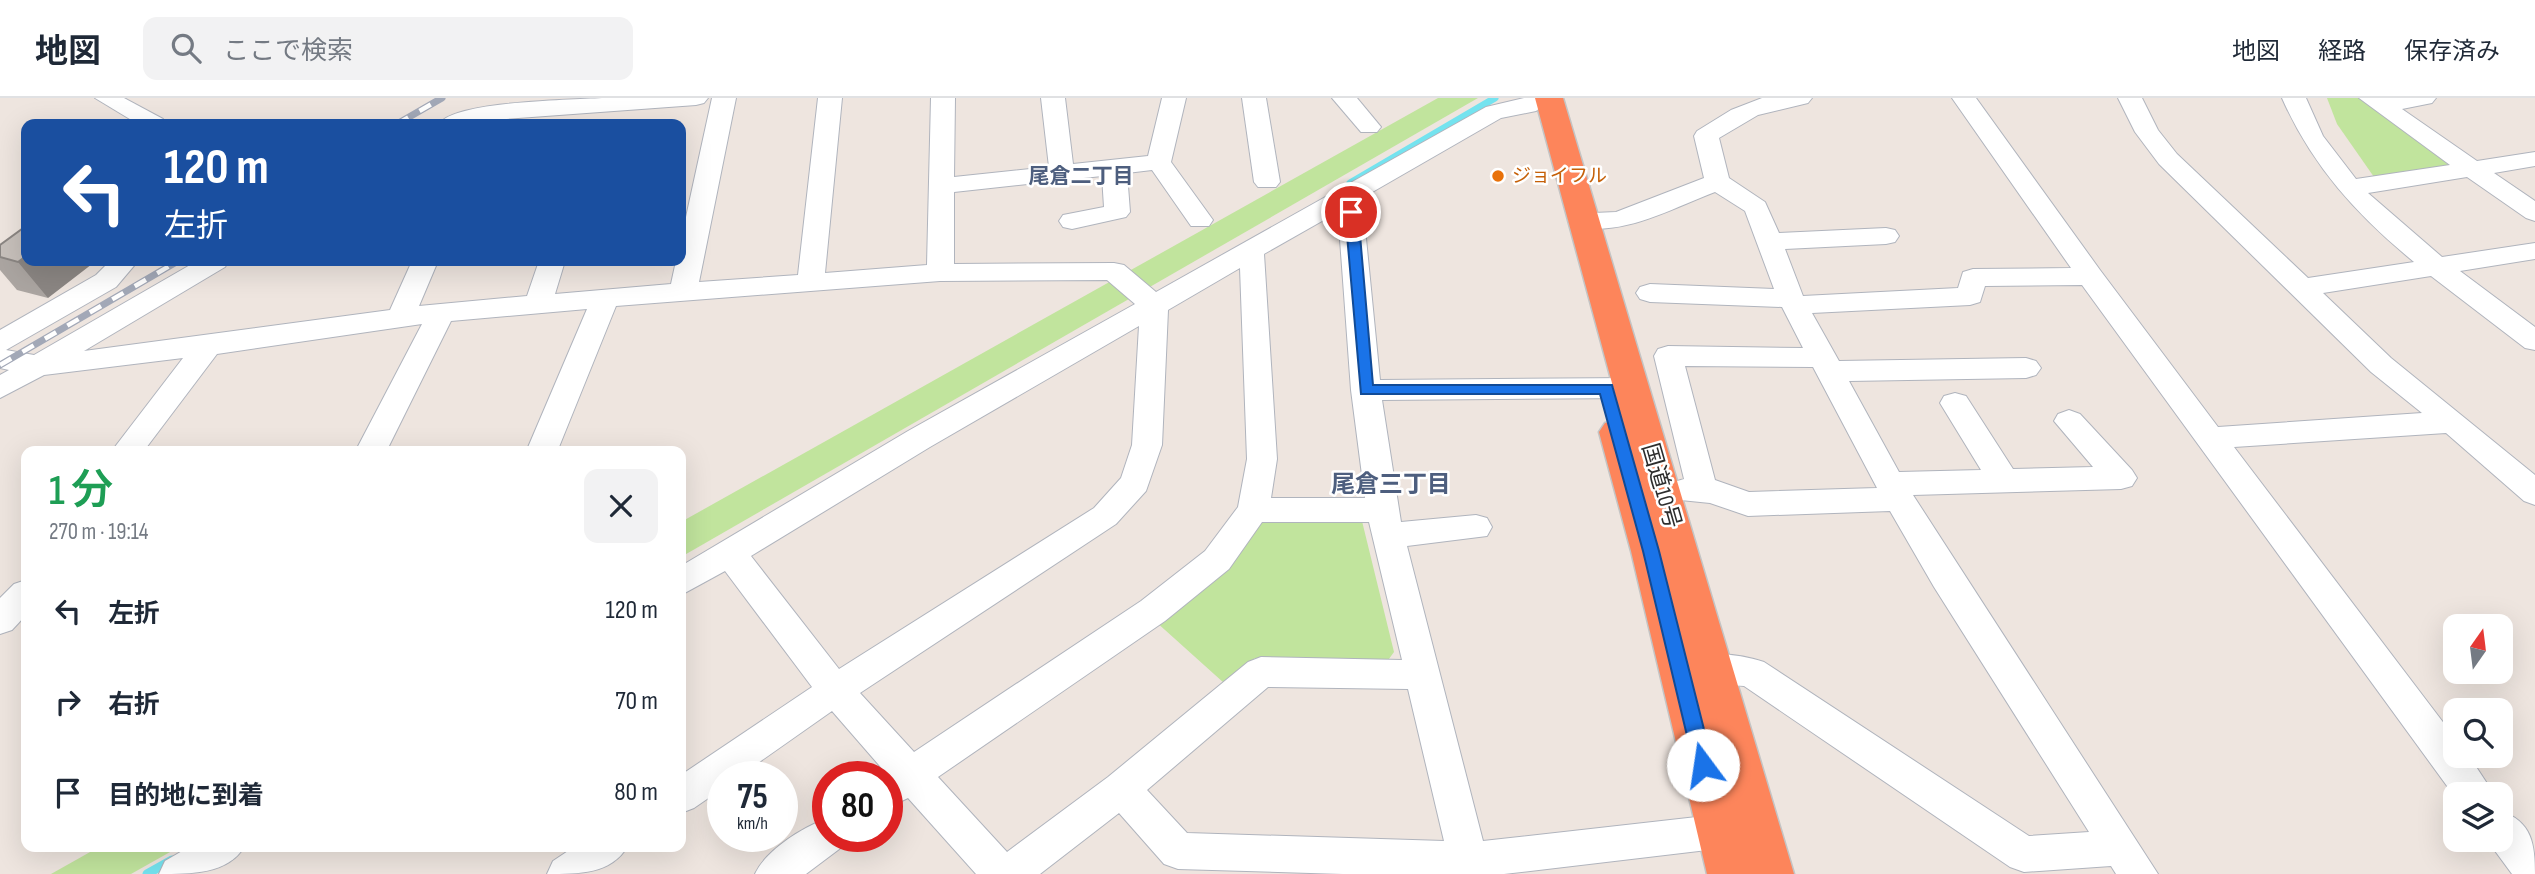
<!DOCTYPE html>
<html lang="ja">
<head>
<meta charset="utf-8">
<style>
  body { margin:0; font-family:"Sofia Sans Condensed","Noto Sans JP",sans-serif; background:#f2f2f3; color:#1f2937; height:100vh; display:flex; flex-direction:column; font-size:26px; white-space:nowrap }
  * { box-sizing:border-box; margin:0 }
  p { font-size:23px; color:#747a83 }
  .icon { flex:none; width:38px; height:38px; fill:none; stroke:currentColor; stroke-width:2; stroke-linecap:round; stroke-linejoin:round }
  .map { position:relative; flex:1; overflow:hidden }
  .side { position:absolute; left:21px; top:348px; width:665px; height:406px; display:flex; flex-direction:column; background:#fff; border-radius:14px; box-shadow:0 7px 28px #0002 }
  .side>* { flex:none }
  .hud { position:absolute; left:21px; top:21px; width:665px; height:147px; border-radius:14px; box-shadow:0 7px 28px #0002; background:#1a4fa0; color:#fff; overflow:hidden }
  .needle { width:46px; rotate:14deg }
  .tools { position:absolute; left:2443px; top:516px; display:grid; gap:14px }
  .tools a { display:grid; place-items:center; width:70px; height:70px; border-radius:14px; background:#fff; box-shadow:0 7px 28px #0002; font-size:35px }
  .speed { position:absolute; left:707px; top:663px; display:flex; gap:14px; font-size:35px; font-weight:700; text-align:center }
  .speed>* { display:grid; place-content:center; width:91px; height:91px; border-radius:50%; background:#fff; box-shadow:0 7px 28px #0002; line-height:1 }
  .speed small { font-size:18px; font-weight:400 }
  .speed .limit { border:10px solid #d22; background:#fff; color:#111 }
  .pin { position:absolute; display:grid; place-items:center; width:60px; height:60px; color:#fff; margin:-30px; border:4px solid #fff; border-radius:50%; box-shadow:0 2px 7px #0007 }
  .me { position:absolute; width:77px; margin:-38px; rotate:346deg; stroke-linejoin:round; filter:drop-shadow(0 0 5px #0008) }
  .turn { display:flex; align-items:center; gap:24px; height:147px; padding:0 28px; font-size:32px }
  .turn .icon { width:91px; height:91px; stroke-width:2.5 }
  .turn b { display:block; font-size:49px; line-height:60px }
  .round { display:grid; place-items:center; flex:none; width:74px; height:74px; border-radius:14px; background:#f2f2f3 }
  .overview { display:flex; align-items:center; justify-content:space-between; height:119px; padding:0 28px }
  h1 { font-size:42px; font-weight:600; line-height:52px; color:#1e9e55 }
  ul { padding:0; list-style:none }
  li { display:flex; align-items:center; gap:21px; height:91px; padding:0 28px }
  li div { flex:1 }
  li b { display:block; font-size:26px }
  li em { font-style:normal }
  header { display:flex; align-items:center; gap:42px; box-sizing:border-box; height:98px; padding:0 35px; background:#fff; border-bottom:2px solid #e0e1e3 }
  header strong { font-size:33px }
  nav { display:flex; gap:38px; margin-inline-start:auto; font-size:24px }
  .search { width:490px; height:63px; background:#f2f2f3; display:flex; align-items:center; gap:18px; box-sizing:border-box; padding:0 24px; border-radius:14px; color:#747a83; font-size:26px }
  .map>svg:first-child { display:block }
  .green { fill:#c1e49d }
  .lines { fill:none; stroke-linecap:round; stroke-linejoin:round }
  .stream-far1 { stroke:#74e3ef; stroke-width:7 }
  .stream { stroke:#74e3ef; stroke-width:9 }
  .minor-casing { stroke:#b0b4bd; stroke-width:2 }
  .highway-casing { stroke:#c4c4c4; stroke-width:3 }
  .minor { fill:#fff; fill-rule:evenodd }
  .highway { fill:#fd855b; fill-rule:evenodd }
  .rail-casing { stroke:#a2a8b7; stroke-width:7 }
  .rail { stroke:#fff; stroke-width:4.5; stroke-dasharray:13; stroke-linecap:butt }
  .wall { fill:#aba5a1 }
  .shaded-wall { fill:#8b8683 }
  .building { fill:#c7c0bb; stroke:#8b8683; stroke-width:2 }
  .route { fill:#1a73e8; stroke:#114b97; stroke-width:2 }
  .food-dot { fill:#e8710a; stroke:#fff; stroke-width:2.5 }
  .labels { text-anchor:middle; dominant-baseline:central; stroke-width:5; stroke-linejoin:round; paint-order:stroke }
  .far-food-label { font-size:19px; fill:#c56008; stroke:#fff; text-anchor:start }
  .far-neighbourhood-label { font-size:21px; font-weight:bold; fill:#4d5e7e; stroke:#fff }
  .street-label { font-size:23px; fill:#2d2d2d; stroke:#fff }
  .neighbourhood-label { font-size:24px; font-weight:bold; fill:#4d5e7e; stroke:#fff }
</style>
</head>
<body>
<header>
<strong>地図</strong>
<div class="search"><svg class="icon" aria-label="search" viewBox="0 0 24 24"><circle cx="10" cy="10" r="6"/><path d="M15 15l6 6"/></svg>ここで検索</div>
<nav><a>地図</a><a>経路</a><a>保存済み</a></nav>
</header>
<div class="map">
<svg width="2535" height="776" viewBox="0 0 2535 776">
  <rect width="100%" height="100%" fill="#eee5df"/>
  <g class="green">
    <polygon points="1438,0 1478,0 681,459 681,424"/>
    <polygon points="2327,0 2374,0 2475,68 2374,79 2337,26"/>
    <polygon points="1263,416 1361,419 1394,554 1386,565 1255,560 1224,585 1155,523"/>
    <polygon points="99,749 179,749 131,776 51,776"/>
  </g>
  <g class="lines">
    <polyline class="stream-far1" points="1350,85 1495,0"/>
    <polyline class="stream" points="147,776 172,762"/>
    <defs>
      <g id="minor">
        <polygon points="95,0 124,0 163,21 167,26 138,26"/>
        <path d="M602,0H708L704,5L696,7L492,22L491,26H439C455,3 571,2 602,0Z"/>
        <path d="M712,0H736L699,184L798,177L818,0H842L825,175L927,167L931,0H955L954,79L1049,69L1041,0H1065L1073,66L1148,58L1162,0H1186L1171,64L1213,122L1209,128H1191L1152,72L1127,75L1130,114L1126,119L1072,131L1063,129L1059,123L1063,117L1104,109L1102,78L954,94V166L1114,165L1124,167L1156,194L1486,9L1524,0H1552L1536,13L1501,20L1362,100L1380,282L1632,280L1642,283L1647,290L1642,297L1632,300L1382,302L1401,424L1476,417L1487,420L1492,429L1487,438L1407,448L1483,743L1741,714L1755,719L1760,731L1755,743L1741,748L1504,776H1343L1178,771L1164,766L1119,715L1040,776H976L908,700L887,710V679H877L885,674L832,613L738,679H723V690L694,710L681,715V677L812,589L725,473L681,497V468L908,333L1135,206L1107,182L940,183L616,208L557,354H526L587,211L451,223L386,354H355L422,226L217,256L143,354H111L183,260L44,277L0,300V277L9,272L0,270V232L96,177L110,163H138L116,189L6,252L34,257L197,163H229L225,169L84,253L390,212L412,163H438L419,208L527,198L539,163H565L555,196L671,186L676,163H681V142ZM1338,114L1351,292L1365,400H1271L1277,361L1264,156ZM1240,170L1247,361L1238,409L1205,453L1141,503L914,654L860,595L1116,426L1146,393L1162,347L1168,212ZM1139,228L1132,347L1121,380L1094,410L839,571L751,458L930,349ZM1262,424H1369L1402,562L1261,559L1248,564L1108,679L1007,754L938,679L1165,523L1229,471ZM1268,589L1408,591L1444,743L1187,735L1147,692Z"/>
        <polygon points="1242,0 1266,0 1280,84 1276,89 1258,89 1254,84"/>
        <polygon points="1332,0 1357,0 1381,29 1377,34 1361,34"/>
        <path d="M1762,0H1812L1808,5L1758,17L1719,40L1729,80L1765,104L1779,135L1886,130L1895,132L1899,138L1895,144L1886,146L1785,151L1803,198L1958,190L1963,174L1973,171L2071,170L1952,0H1976L2100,172L2218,329L2422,315L2371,274L2159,66L2135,34L2118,0H2142L2158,32L2177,56L2308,180L2414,164C2357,117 2312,68 2282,0H2306L2323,38L2356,81L2450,67L2359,0H2436L2432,5L2402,11L2477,63L2535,54V68L2494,75L2535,103V123L2526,120L2467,79L2368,95L2442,159L2535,145V161L2460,173L2535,229V252L2525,250L2431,178L2323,195L2391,260L2535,377V407L2524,403L2446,335L2234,349L2455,640V658H2469L2494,696H2455V699L2082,187L1985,188L1980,204L1970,207L1812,215L1839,263L2026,260L2036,263L2041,270L2036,277L2026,280L1849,283L1899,374L1981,372L1940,305L1944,298L1955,295L1966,298L2013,371L2093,369L2054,323L2058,316L2069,312L2080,316L2132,372L2137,380L2132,388L2121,391L1913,397L2158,776H2116L2111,768L2024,774L2010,769L1744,588C1723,586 1699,589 1679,582L1674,572L1679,562C1706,553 1737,555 1764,564L2029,738L2089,734L1934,489L1890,413L1748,418L1710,405L1671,401L1666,393L1671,385L1684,381L1654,258L1658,251L1668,248L1803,250L1782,209L1650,204L1640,201L1636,195L1640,189L1650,186L1774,191L1745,113L1715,94C1670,111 1621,140 1572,128L1568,122L1572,116L1616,114L1704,80L1694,38L1697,33L1731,12ZM1685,268L1813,269L1877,390L1749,394L1715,382Z"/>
        <polygon points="26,482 26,517 12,532 0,536 0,500 14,486"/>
        <path d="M2501,713C2532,724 2535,746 2535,776H2512L2487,742H2501Z"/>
        <path d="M828,720V738H847L842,749L806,776H755C766,752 803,729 828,720Z"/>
        <path d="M189,749H244C228,776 191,776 159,776L165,763Z"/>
        <path d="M574,749H627C611,776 579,776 547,776L553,763Z"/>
      </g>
      <polygon id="highway" points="1535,0 1563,0 1794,776 1707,776 1631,453 1599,334 1605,325 1622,322"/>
    </defs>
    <use href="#minor" class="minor-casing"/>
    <use href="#highway" class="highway-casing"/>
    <use href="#minor" class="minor"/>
    <use href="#highway" class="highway"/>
    <defs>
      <g id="rail">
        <polyline points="397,26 442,0"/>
        <polyline points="0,267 178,163"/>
      </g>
    </defs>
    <use href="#rail" class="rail-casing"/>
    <use href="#rail" class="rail"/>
  </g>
  <polygon class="wall" points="26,128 48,200 17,192 0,172 0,147"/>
  <polygon class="shaded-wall" points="26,158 26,163 96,163 48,200 18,164"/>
  <g class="building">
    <polygon points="230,24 229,26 204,26"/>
    <polygon points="26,128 26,158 18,164 0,159 0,147"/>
  </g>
  <polygon class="route" points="1351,110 1358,114 1373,287 1612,287 1659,453 1713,667 1710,673 1697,673 1694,667 1643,453 1600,296 1361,296 1345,114"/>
  <circle class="food-dot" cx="1498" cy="78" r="7"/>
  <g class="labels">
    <g class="far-food-label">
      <text x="1512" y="78">ジョイフル</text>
    </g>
    <g class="far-neighbourhood-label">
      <text x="1081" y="78">尾倉二丁目</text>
    </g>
    <g class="street-label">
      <text transform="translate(1661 388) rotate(74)">国道10号</text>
    </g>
    <g class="neighbourhood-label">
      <text x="1391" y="386">尾倉三丁目</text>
    </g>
  </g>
</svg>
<div class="tools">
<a><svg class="needle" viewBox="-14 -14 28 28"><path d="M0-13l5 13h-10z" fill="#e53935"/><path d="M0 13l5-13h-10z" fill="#747a83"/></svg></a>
<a><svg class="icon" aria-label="search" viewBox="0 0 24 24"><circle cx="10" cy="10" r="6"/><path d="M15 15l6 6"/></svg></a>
<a><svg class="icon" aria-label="layers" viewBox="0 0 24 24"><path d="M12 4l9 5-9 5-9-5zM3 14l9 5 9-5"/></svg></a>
</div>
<div class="speed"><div>75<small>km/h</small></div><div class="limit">80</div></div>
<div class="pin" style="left:1351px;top:114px;background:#d93025"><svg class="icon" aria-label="arrive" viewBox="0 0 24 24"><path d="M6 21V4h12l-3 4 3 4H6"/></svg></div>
<svg class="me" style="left:1703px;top:667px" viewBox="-20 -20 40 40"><circle r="19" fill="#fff"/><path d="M0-13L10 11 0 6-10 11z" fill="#1a73e8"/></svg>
<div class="hud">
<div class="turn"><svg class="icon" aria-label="left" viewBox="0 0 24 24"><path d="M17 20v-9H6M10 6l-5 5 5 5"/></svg><div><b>120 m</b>左折</div></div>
</div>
<section class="side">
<div class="overview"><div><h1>1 分</h1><p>270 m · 19:14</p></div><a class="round"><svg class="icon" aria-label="close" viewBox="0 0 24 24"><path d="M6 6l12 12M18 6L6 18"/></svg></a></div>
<ul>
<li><svg class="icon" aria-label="left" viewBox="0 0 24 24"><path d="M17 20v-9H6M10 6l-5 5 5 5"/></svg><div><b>左折</b></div><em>120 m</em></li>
<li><svg class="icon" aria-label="right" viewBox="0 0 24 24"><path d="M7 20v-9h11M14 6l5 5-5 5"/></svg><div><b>右折</b></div><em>70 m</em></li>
<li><svg class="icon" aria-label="arrive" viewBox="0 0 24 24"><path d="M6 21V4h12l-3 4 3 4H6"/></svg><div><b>目的地に到着</b></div><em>80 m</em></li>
</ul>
</section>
</div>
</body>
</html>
